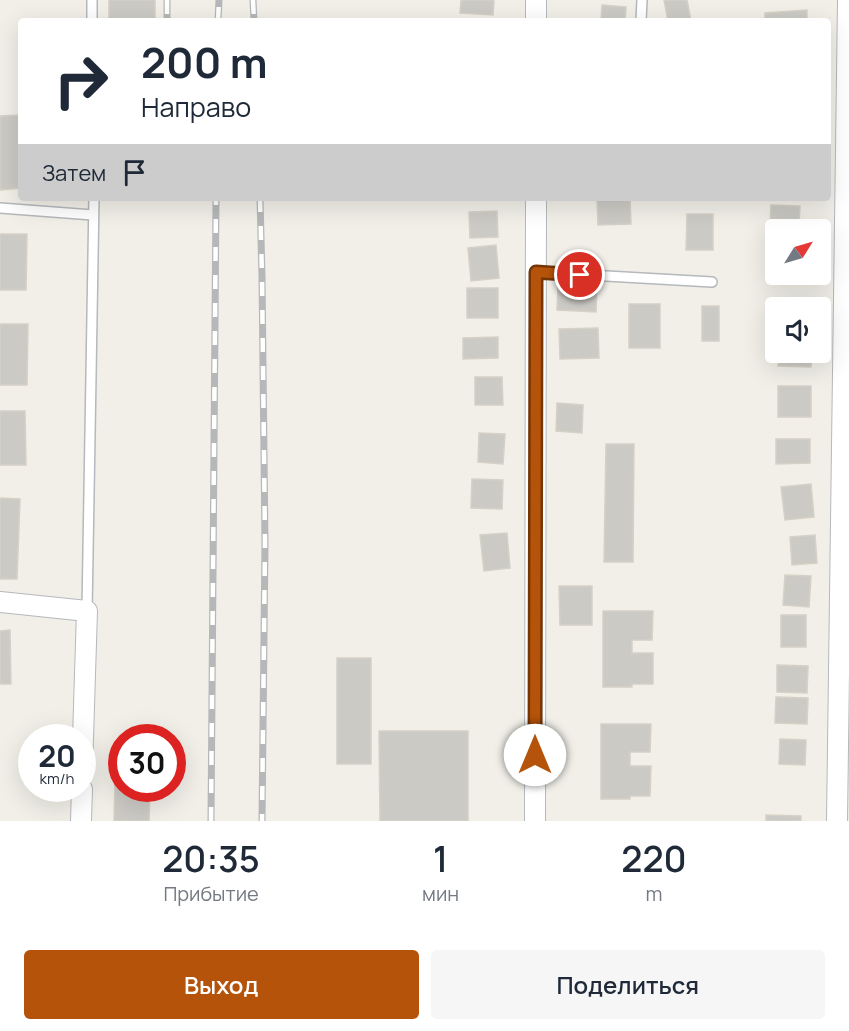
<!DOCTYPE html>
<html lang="ru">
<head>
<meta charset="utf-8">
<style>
  body { margin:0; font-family:Manrope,sans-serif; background:#f6f6f7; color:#1f2937; height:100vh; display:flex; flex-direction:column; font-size:22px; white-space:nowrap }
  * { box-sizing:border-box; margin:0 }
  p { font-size:20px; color:#747a83 }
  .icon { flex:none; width:33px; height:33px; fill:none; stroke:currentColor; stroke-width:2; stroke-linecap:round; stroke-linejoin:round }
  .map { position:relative; height:821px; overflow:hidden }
  .side { display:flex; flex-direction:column; background:#fff; flex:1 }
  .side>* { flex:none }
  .guide { position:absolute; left:18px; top:18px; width:813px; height:183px; border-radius:6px; box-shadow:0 6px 24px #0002; background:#fff; color:#1f2937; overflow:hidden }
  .needle { width:39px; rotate:53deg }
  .fabs { position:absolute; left:765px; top:219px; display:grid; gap:12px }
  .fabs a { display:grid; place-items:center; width:66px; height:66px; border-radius:6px; background:#fff; box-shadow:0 6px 24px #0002; font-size:30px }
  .speed { position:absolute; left:18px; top:724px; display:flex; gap:12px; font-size:30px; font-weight:700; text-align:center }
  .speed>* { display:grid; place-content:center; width:78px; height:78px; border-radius:50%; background:#fff; box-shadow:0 6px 24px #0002; line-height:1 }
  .speed small { font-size:15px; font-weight:400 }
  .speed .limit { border:9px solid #d22; background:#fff; color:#111 }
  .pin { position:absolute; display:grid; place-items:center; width:51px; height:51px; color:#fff; margin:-26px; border:3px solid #fff; border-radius:50%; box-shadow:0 2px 6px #0007 }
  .me { position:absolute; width:66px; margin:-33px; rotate:0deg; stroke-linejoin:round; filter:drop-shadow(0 0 4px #0008) }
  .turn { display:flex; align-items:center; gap:21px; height:126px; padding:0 24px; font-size:27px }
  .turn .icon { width:78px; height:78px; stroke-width:2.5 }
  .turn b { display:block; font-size:42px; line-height:51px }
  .then { display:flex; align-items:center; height:57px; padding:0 24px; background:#0003; gap:12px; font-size:22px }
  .eta { display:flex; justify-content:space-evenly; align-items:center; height:102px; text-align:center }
  .eta b { font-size:36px; font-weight:600; line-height:42px }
  .button { display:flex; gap:12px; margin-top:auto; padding:12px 24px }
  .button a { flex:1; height:69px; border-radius:6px; background:#b45309; color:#fff; font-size:24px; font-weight:600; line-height:69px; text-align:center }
  .button a+a { background:#f6f6f7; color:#1f2937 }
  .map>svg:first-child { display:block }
  .building { fill:#cccac5; stroke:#d6d1c6; stroke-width:1.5 }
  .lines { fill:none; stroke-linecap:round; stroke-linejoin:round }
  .service-casing { stroke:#b5b8bc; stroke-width:12 }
  .minor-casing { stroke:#b5b8bc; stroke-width:22 }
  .service { stroke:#fff; stroke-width:9 }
  .minor { stroke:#fff; stroke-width:20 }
  .rail-casing { stroke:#b6b7b8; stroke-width:7 }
  .rail { stroke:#fff; stroke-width:4.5; stroke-dasharray:14; stroke-linecap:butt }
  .route-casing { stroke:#753606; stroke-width:15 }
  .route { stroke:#b45309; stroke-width:10 }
</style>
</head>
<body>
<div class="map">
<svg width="849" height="821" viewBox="0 0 849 821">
  <rect width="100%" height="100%" fill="#f1efe8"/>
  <g class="building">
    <rect x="109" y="0" width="46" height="21"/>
    <polygon points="461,0 494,0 493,15 460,13"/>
    <polygon points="664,0 687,0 691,21 668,21"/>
    <polygon points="602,5 626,7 625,21 601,21"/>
    <polygon points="807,10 807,21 765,21 765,13"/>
    <polygon points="21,115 21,188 0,190 0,116"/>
    <polygon points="597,198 630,198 631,224 598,225"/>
    <polygon points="771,205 800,206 799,224 770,223"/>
    <polygon points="497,211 498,237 470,238 469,212"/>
    <polygon points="687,214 713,214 713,250 686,250"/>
    <polygon points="771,224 802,226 802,230 776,230 776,255 769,254"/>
    <polygon points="0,234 27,234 26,290 0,290"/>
    <polygon points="496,245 499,278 471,281 468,248"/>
    <polygon points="558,284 597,286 596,312 557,310"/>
    <rect x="467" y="288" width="31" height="30"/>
    <rect x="629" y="304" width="31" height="44"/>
    <rect x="702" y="306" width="17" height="35"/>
    <polygon points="769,307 797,307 776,308 776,336 769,336"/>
    <polygon points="0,324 28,324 27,385 0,385"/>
    <polygon points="598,328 599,358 560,359 559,329"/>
    <polygon points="498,337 498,358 463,359 463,338"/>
    <polygon points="779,352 812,352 811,367 778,366"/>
    <polygon points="475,377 502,377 503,405 475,405"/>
    <rect x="778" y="386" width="33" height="31"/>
    <polygon points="557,403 583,405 582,433 556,431"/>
    <polygon points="0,411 25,411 26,465 0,465"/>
    <polygon points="479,433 505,434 503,464 478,462"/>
    <polygon points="776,439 810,439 810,463 776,464"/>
    <polygon points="606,444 634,444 633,562 604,562"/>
    <polygon points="472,479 503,480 502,509 471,508"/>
    <polygon points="811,484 814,517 785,520 781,487"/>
    <polygon points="0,498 20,499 17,579 0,579"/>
    <polygon points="507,533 510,568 484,571 480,535"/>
    <polygon points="815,535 817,563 792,565 790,537"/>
    <polygon points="785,575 811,576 809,607 783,605"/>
    <polygon points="559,586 592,586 592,625 560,625"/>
    <polygon points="603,611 653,611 652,640 632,640 632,653 653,653 653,684 632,684 632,687 603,687"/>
    <rect x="781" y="615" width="25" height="32"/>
    <polygon points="10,630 11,684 0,684 0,631"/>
    <rect x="337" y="658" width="34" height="106"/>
    <polygon points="777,665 808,666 807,693 777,692"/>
    <polygon points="776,697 808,698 807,724 775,723"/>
    <polygon points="601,724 651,724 650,752 630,752 630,766 651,766 650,796 630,796 630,799 601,799"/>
    <polygon points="379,731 468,731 468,821 380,821"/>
    <polygon points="780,739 806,740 805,765 779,764"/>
    <polygon points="115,785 122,785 122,789 150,789 149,821 114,821"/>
    <polygon points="766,815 801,816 801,821 766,821"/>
  </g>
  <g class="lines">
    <defs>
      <g id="service">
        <polyline points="92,0 92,21"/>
        <polyline points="641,21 642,0"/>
        <polyline points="0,208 93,215"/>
        <polyline points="536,272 712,282"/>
        <polyline points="87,611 94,198"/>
      </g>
      <g id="minor">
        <polyline points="536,0 536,21"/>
        <polyline points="0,602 87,611 82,770"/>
        <polyline points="81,821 82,789"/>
        <polyline points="535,821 536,198"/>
        <polyline points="837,821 848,0"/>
      </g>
    </defs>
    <use href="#service" class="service-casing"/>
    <use href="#minor" class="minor-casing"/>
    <use href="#service" class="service"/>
    <use href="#minor" class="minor"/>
    <defs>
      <g id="rail">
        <polyline points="167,0 167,21"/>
        <polyline points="253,0 254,21"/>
        <polyline points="218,21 219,0"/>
        <polyline points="260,198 262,277 265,543 262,821"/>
        <polyline points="211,821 216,198"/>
      </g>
    </defs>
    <use href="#rail" class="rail-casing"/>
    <use href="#rail" class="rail"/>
  </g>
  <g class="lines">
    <defs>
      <polyline id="route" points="535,755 536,272 580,275"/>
    </defs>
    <use href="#route" class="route-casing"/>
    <use href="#route" class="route"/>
  </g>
</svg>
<div class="fabs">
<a><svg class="needle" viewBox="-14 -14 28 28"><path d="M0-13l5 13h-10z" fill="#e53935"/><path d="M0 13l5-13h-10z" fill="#747a83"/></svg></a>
<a><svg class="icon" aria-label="sound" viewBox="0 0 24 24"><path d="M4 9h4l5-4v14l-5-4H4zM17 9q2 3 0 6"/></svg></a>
</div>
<div class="speed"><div>20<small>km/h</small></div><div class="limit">30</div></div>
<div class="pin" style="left:580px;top:275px;background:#d93025"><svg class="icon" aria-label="arrive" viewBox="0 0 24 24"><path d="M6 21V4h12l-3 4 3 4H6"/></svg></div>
<svg class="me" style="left:535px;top:755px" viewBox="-20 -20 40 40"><circle r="19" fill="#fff"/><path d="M0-13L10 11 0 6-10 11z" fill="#b45309"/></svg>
<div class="guide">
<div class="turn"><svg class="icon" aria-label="right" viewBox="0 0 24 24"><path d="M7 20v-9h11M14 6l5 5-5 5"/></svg><div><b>200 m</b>Направо</div></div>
<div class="then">Затем<svg class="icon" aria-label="arrive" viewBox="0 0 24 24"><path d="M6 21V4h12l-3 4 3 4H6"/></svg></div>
</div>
</div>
<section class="side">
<div class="eta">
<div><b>20:35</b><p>Прибытие</p></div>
<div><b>1</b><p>мин</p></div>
<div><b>220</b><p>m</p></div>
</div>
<div class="button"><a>Выход</a><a>Поделиться</a></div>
</section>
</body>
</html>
